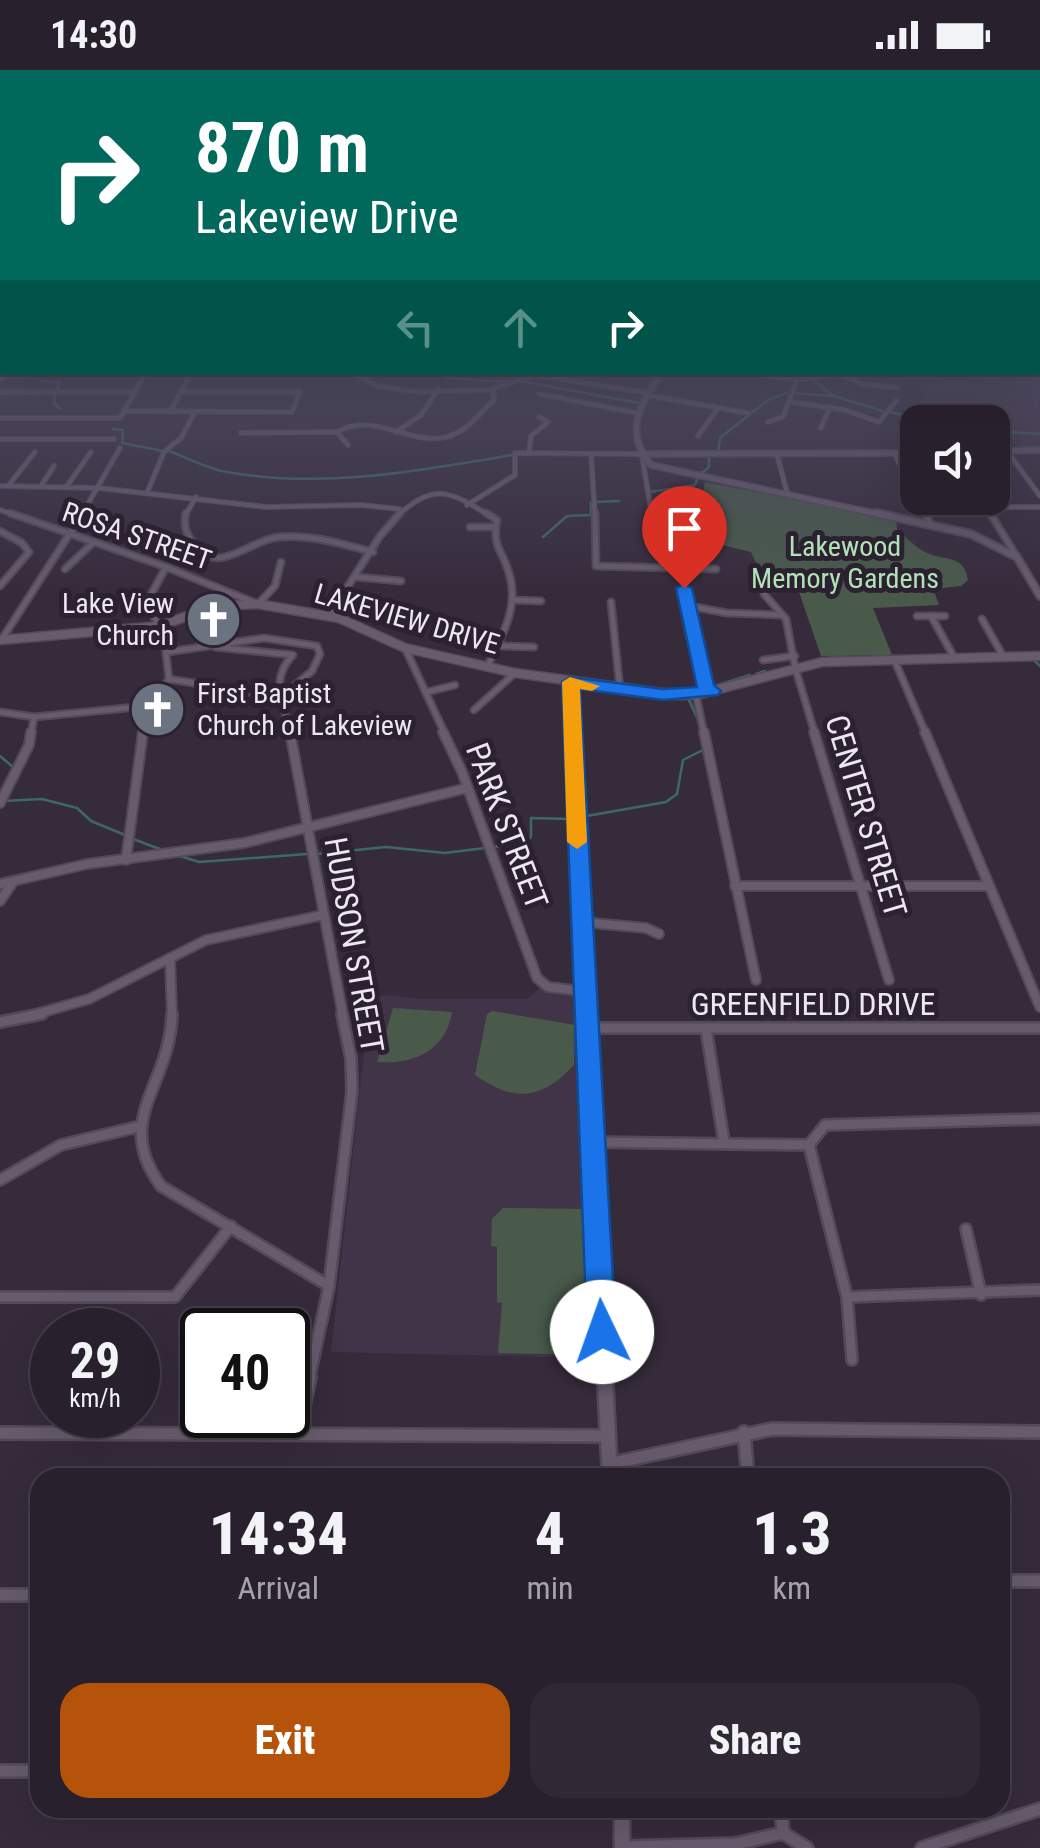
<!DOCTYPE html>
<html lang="en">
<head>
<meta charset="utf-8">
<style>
  body { margin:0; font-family:"Roboto Condensed",sans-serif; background:#302834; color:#f1f3f6; height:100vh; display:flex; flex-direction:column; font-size:38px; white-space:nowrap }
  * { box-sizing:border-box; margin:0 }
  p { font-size:32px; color:#a5a3a9 }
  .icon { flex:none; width:55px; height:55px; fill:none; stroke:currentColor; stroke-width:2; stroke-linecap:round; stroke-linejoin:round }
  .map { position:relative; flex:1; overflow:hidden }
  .details { position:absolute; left:30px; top:1398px; width:980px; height:350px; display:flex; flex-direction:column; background:#28202c; border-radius:30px; box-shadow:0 10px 40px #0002,0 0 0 2px #443e48 }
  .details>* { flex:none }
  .top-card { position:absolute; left:0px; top:0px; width:1040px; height:305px; box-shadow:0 10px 40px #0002,0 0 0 2px #443e48; background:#00695c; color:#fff; overflow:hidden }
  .fabs { position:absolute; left:900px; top:335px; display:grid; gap:20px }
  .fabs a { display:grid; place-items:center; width:110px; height:110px; border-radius:20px; background:#28202c; box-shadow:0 10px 40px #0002,0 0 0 2px #443e48; font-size:50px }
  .speed { position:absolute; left:30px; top:1238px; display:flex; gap:20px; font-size:50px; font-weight:700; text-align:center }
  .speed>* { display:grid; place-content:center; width:130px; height:130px; border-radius:50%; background:#28202c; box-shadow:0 10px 40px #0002,0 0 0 2px #443e48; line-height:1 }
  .speed small { font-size:25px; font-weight:400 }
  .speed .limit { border:5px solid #111; border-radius:15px; background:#fff; color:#111 }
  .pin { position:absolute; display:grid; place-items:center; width:85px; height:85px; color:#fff; margin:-102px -42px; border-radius:50% 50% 50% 0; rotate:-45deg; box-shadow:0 0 10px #0007 }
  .pin .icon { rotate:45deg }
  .me { position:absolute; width:110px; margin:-55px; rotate:357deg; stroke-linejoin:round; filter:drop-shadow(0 0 8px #0008) }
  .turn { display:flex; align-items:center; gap:35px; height:210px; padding:0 30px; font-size:45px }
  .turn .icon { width:130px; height:130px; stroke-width:2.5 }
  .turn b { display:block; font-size:70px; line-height:85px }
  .lanes { display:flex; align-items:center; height:95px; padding:0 30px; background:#0003; justify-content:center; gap:50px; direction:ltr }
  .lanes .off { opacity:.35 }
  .eta { display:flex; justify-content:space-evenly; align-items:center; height:170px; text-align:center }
  .eta b { font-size:60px; font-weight:800; line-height:70px }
  .action { display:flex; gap:20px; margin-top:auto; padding:20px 30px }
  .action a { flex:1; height:115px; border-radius:30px; background:#b45309; color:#fff; font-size:40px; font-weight:800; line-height:115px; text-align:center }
  .action a+a { background:#302834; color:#f1f3f6 }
  .status { display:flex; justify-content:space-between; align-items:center; height:70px; padding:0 50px; background:#28202c; direction:ltr }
  .status svg { height:28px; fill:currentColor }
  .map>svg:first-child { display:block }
  .built { fill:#423448 }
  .green { fill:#495a4b }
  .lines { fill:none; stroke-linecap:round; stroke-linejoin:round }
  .stream { stroke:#3c686b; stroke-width:2.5 }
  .minor-far4-casing { stroke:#534a58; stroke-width:6 }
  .minor-far3-casing { stroke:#534a58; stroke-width:9 }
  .minor-far2-casing { stroke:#534a58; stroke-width:12 }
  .minor-far1-casing { stroke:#534a58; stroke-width:14 }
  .minor-casing { stroke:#534a58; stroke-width:16 }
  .tertiary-far4-casing { stroke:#534a58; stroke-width:8 }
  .tertiary-far3-casing { stroke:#534a58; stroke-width:10 }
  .tertiary-far2-casing { stroke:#534a58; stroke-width:12 }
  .tertiary-far1-casing { stroke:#534a58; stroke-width:15 }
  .tertiary-casing { stroke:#534a58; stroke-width:19 }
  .secondary-casing { stroke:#534a58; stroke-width:11 }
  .minor-far4 { stroke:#675b6d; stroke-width:4 }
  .minor-far3 { stroke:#675b6d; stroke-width:5 }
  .minor-far2 { stroke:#675b6d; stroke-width:8 }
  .minor-far1 { stroke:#675b6d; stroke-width:9 }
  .minor { stroke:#675b6d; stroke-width:11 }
  .tertiary-far4 { stroke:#675b6d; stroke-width:5 }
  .tertiary-far3 { stroke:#675b6d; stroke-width:6 }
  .tertiary-far2 { stroke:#675b6d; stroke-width:8 }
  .tertiary-far1 { stroke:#675b6d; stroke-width:10 }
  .tertiary { stroke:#675b6d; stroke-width:14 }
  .secondary { stroke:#675b6d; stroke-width:8 }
  .route { fill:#1a73e8; stroke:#114b97; stroke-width:2.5 }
  .slow { fill:#f59e0b }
  .labels { text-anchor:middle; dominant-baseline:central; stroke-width:10; stroke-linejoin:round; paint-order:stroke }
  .far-street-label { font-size:28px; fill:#eee7f1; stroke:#2c2130 }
  .far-park-label { font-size:28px; fill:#b1e3b7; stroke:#2c2130 }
  .far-poi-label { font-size:28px; fill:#eee7f1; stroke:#2c2130; text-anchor:end }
  .street-label { font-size:32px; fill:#eee7f1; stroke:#2c2130 }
</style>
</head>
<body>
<div class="status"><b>14:30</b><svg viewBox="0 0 49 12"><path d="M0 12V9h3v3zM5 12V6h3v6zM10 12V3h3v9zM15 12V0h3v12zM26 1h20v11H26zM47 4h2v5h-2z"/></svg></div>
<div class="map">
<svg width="1040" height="1778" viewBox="0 0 1040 1778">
  <rect width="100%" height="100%" fill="#362b3b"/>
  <g class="built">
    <polygon points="1038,293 1040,379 1023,380 1001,362 993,360 992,352 910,348 935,303 1038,302"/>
    <polygon points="541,917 581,927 598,1288 331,1282 370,928 389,925 420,929 527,929"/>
  </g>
  <g class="green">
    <path d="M705,412L896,449L897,459C905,466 913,475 923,481C941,492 964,482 968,510L961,516L933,519L939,535L873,538L892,585L821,586L798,519C774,515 760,505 751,482L718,474L700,436Z"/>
    <path d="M393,938L452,942C446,980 414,995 377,992Z"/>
    <path d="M492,941L575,955L574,995C541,1031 513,1032 475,1005L487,944Z"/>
    <polygon points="503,1138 585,1139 595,1285 498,1283 502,1233 497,1232 497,1177 491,1176 492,1149"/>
  </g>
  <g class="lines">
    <g class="stream">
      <polyline points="446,308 509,312"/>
      <polyline points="812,310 834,326"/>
      <polyline points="41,311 60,312 57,320"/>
      <polyline points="520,311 639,333"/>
      <polyline points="793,323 834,326 883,341"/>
      <polyline points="55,325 54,333 60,339"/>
      <polyline points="890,342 933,352"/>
      <polyline points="113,359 123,360 122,373 163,381"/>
      <polyline points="992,362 1004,363"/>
      <polyline points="1008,362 1040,364"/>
      <path d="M169,381C188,388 208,399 227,402C322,419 418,401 512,385"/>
      <polyline points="718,383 720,368 768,330 787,323"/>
      <polyline points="699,405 709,397 709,388"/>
      <polyline points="650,422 695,415 697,409"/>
      <polyline points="596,432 619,431"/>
      <polyline points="543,467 567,446 591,445 591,432"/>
      <polyline points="832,587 865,587"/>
      <polyline points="1033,589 1040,596"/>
      <polyline points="756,604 765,601"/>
      <polyline points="711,617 750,605"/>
      <polyline points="689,630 700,654"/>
      <polyline points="0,686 14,698"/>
      <polyline points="3,731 42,729 77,738 91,751 125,765"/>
      <polyline points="581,747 666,732 677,724 683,690 703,680"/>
      <polyline points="133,769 165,781"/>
      <polyline points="493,777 526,773 531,767 531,748 572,749"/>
      <polyline points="317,784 386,777 445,783 485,778"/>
      <polyline points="180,786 199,792 307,784"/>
    </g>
    <defs>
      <g id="minor-far4">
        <polyline points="350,302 378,316 417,322 491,320 535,305 648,323"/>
        <polyline points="501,302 521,306"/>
        <polyline points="744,302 797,310 837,304"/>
        <polyline points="836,302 862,314 898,318"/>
        <polyline points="0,310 11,302"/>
        <polyline points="0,322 135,322"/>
        <polyline points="539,324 637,343"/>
        <polyline points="646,325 748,343"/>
        <polyline points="791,332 845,340 879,352 896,331"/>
        <polyline points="124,341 292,342 300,322 181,322"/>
        <polyline points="170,342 192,302"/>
        <polyline points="0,348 120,348 146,302"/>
        <polyline points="768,352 783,347 797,310"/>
        <polyline points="821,358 830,337"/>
        <polyline points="396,362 421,345 438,320"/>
        <polyline points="241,363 337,362"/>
        <polyline points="698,366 718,338"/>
        <polyline points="0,369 114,369"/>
        <path d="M348,375L337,362C378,338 418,385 459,362C472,355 483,340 494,330L493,320"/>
        <polyline points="1007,381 1040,426"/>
        <polyline points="529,383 531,366 548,352 539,347"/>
        <polyline points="894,383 926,446"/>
        <polyline points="591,384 595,446"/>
        <polyline points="777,384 788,426"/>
        <polyline points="642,386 652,446"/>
        <polyline points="0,416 99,418 266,437 361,435 399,439"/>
        <polyline points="8,416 35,382"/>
        <polyline points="41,416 54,396"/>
        <polyline points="67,416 91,382"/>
        <polyline points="147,423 164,382 181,368 195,342"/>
        <polyline points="980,428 991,446"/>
        <polyline points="467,435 515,405 515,383 639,384"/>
        <polyline points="986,437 1040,437"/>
        <polyline points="0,440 17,446"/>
        <polyline points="81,446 120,378"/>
        <polyline points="185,446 196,427"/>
        <path d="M397,446C435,412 450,421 490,446"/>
      </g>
      <g id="minor-far3">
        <polyline points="10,443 166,497 258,534 275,516 281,492"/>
        <path d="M186,443C183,455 186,463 193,473C218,508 248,470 279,467C311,464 342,474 373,482"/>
        <path d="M486,443L497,450C492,477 502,479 509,503C520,537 501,568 487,597"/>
        <polyline points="595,443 596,496 716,499"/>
        <polyline points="651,443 663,466 664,498"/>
        <polyline points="925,443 931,455"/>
        <polyline points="990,443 1017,487"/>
        <polyline points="470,457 495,457"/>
        <polyline points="0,461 22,473 29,482 0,516"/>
        <polyline points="65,499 94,472"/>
        <polyline points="356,507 401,511"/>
        <polyline points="684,518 706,618 712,621"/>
        <polyline points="764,524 786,549 795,597 815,664"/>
        <polyline points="513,530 541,531"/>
        <polyline points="611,532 620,620"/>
        <polyline points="689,536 727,543 782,545"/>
        <polyline points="329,546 380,466 400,443"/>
        <polyline points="917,546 945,546"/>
        <polyline points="931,546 954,587"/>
        <polyline points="982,549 1003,586"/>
        <polyline points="2,569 83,443"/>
        <polyline points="497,576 534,577"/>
        <path d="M215,577L293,585C268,610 285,633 290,664"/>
        <polyline points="405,578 445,664"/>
        <polyline points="167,582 264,568 317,576 320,584 312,601 281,627"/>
        <polyline points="894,589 926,664"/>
        <polyline points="763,590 795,586"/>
        <polyline points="169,609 281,627"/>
        <polyline points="427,622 455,615"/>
        <polyline points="696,625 704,664"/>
        <polyline points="474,640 515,603"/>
        <polyline points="0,642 34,647 147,636"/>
        <polyline points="31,664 34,647"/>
        <polyline points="143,664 147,636 169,609 164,567 147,532 166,497"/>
      </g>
      <g id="minor-far2">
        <polyline points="290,662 343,946"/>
        <polyline points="443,662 462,702 537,908 548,917 583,921"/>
        <polyline points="704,662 756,910"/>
        <polyline points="814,662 889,910"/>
        <polyline points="925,662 1040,937"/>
        <polyline points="0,733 29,675 31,662"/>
        <polyline points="126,790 143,662"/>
        <polyline points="0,814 87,794 244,773 467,718"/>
        <polyline points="735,816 988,816"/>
        <polyline points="0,831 13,812"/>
        <polyline points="581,852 646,858 659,864"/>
        <polyline points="170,888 172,946"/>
        <polyline points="29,946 89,929 206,870 323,845"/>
      </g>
      <g id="minor-far1">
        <path d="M172,944C170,1017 112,1049 161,1116L329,1216"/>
        <polyline points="0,952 42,944"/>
        <polyline points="586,958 1040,958"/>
        <polyline points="706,959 724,1072"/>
        <polyline points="592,1072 809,1075 825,1055 1040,1049"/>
        <polyline points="809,1075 847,1227 852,1290"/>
        <polyline points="0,1110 61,1075 137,1057"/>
        <polyline points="966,1159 981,1225"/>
        <polyline points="0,1227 175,1227 231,1156"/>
        <polyline points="847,1227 1040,1220"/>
        <polyline points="309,1310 329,1216 352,1021 351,989 342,944"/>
      </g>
      <g id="minor">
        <polyline points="744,1362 748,1408"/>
        <polyline points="0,1363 607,1366"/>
        <polyline points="298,1363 310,1307"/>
        <polyline points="609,1394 772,1359 1040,1362"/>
        <polyline points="1000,1511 1040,1511"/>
        <polyline points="0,1525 40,1525"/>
        <polyline points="0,1701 40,1701"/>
        <polyline points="781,1738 783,1763"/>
        <polyline points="622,1777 735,1774 783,1763 807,1778"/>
        <polyline points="922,1778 1040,1739"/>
      </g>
      <g id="tertiary-far4">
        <path d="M663,302C640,332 623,362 651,395L887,446"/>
        <polyline points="992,381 1040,380"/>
        <polyline points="639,384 918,383"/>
      </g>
      <g id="tertiary-far3">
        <polyline points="876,443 971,464 1017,487 1040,526"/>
        <polyline points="571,613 574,664"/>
      </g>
      <polyline id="tertiary-far2" points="573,662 587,946"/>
      <polyline id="tertiary-far1" points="587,944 605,1310"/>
      <g id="tertiary">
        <polyline points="605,1307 610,1408"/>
        <polyline points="622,1738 622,1778"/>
      </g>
      <polyline id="secondary" points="0,570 160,556 214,536 258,534 339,548 405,578 515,603 676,625 696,625 822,592 1040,586"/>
    </defs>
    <use href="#minor-far4" class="minor-far4-casing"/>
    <use href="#minor-far3" class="minor-far3-casing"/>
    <use href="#minor-far2" class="minor-far2-casing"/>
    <use href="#minor-far1" class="minor-far1-casing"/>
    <use href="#minor" class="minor-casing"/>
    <use href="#tertiary-far4" class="tertiary-far4-casing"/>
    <use href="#tertiary-far3" class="tertiary-far3-casing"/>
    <use href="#tertiary-far2" class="tertiary-far2-casing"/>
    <use href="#tertiary-far1" class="tertiary-far1-casing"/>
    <use href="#tertiary" class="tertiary-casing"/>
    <use href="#secondary" class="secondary-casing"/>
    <use href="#minor-far4" class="minor-far4"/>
    <use href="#minor-far3" class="minor-far3"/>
    <use href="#minor-far2" class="minor-far2"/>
    <use href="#minor-far1" class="minor-far1"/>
    <use href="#minor" class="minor"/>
    <use href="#tertiary-far4" class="tertiary-far4"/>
    <use href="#tertiary-far3" class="tertiary-far3"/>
    <use href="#tertiary-far2" class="tertiary-far2"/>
    <use href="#tertiary-far1" class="tertiary-far1"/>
    <use href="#tertiary" class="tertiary"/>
    <use href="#secondary" class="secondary"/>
  </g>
  <linearGradient id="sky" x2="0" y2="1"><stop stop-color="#1e1820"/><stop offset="0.53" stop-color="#4c4a60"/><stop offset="1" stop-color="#4c4a60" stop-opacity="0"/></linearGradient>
  <rect width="1040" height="525" fill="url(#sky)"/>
  <polygon class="route" points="684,514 692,518 714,615 721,621 718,625 663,630 580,619 616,1262 612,1273 602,1277 591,1273 587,1262 562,612 570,607 663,619 697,617 676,518"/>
  <polygon class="slow" points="570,607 600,616 592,621 580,619 587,772 577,779 567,772 562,612"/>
  <defs>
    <symbol id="church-disc" viewBox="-11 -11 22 22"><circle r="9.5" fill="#6b7280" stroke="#2c2130"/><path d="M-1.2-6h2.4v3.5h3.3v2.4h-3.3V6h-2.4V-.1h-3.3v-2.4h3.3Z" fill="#fff"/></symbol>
  </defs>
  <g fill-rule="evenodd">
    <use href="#church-disc" x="182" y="518" width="63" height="63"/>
    <use href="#church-disc" x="126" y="608" width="63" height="63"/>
  </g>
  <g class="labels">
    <g class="far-street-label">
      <text transform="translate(137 466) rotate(19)">ROSA STREET</text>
      <text transform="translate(407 549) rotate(16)">LAKEVIEW DRIVE</text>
    </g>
    <g class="far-park-label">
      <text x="845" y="476">Lakewood<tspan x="845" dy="32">Memory Gardens</tspan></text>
    </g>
    <g class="far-poi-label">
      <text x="174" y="533">Lake View<tspan x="174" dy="32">Church</tspan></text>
      <text x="197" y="623" text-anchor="start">First Baptist<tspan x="197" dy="32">Church of Lakeview</tspan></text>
    </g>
    <g class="street-label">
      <text transform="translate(866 746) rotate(73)">CENTER STREET</text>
      <text transform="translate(507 756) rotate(69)">PARK STREET</text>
      <text transform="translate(354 875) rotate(80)">HUDSON STREET</text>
      <text x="813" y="934">GREENFIELD DRIVE</text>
    </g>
  </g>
</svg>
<div class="fabs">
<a><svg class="icon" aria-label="sound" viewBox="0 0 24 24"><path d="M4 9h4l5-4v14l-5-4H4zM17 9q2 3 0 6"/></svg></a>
</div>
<div class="speed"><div>29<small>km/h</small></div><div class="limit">40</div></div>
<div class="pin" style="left:684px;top:518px;background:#d93025"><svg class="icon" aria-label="arrive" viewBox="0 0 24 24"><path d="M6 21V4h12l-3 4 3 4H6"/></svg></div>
<svg class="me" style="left:602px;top:1262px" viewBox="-20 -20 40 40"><circle r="19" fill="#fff"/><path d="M0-13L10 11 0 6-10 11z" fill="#1a73e8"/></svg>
<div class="top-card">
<div class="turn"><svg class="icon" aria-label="right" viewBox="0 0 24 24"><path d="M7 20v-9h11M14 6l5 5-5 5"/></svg><div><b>870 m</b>Lakeview Drive</div></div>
<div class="lanes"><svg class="icon off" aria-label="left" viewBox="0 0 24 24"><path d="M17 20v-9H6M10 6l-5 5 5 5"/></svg><svg class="icon off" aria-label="ahead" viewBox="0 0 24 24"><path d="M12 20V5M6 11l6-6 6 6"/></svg><svg class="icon" aria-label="right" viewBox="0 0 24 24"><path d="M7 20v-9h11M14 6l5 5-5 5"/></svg></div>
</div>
<section class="details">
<div class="eta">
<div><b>14:34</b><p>Arrival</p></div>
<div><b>4</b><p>min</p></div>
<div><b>1.3</b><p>km</p></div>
</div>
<div class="action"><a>Exit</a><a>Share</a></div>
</section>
</div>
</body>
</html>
